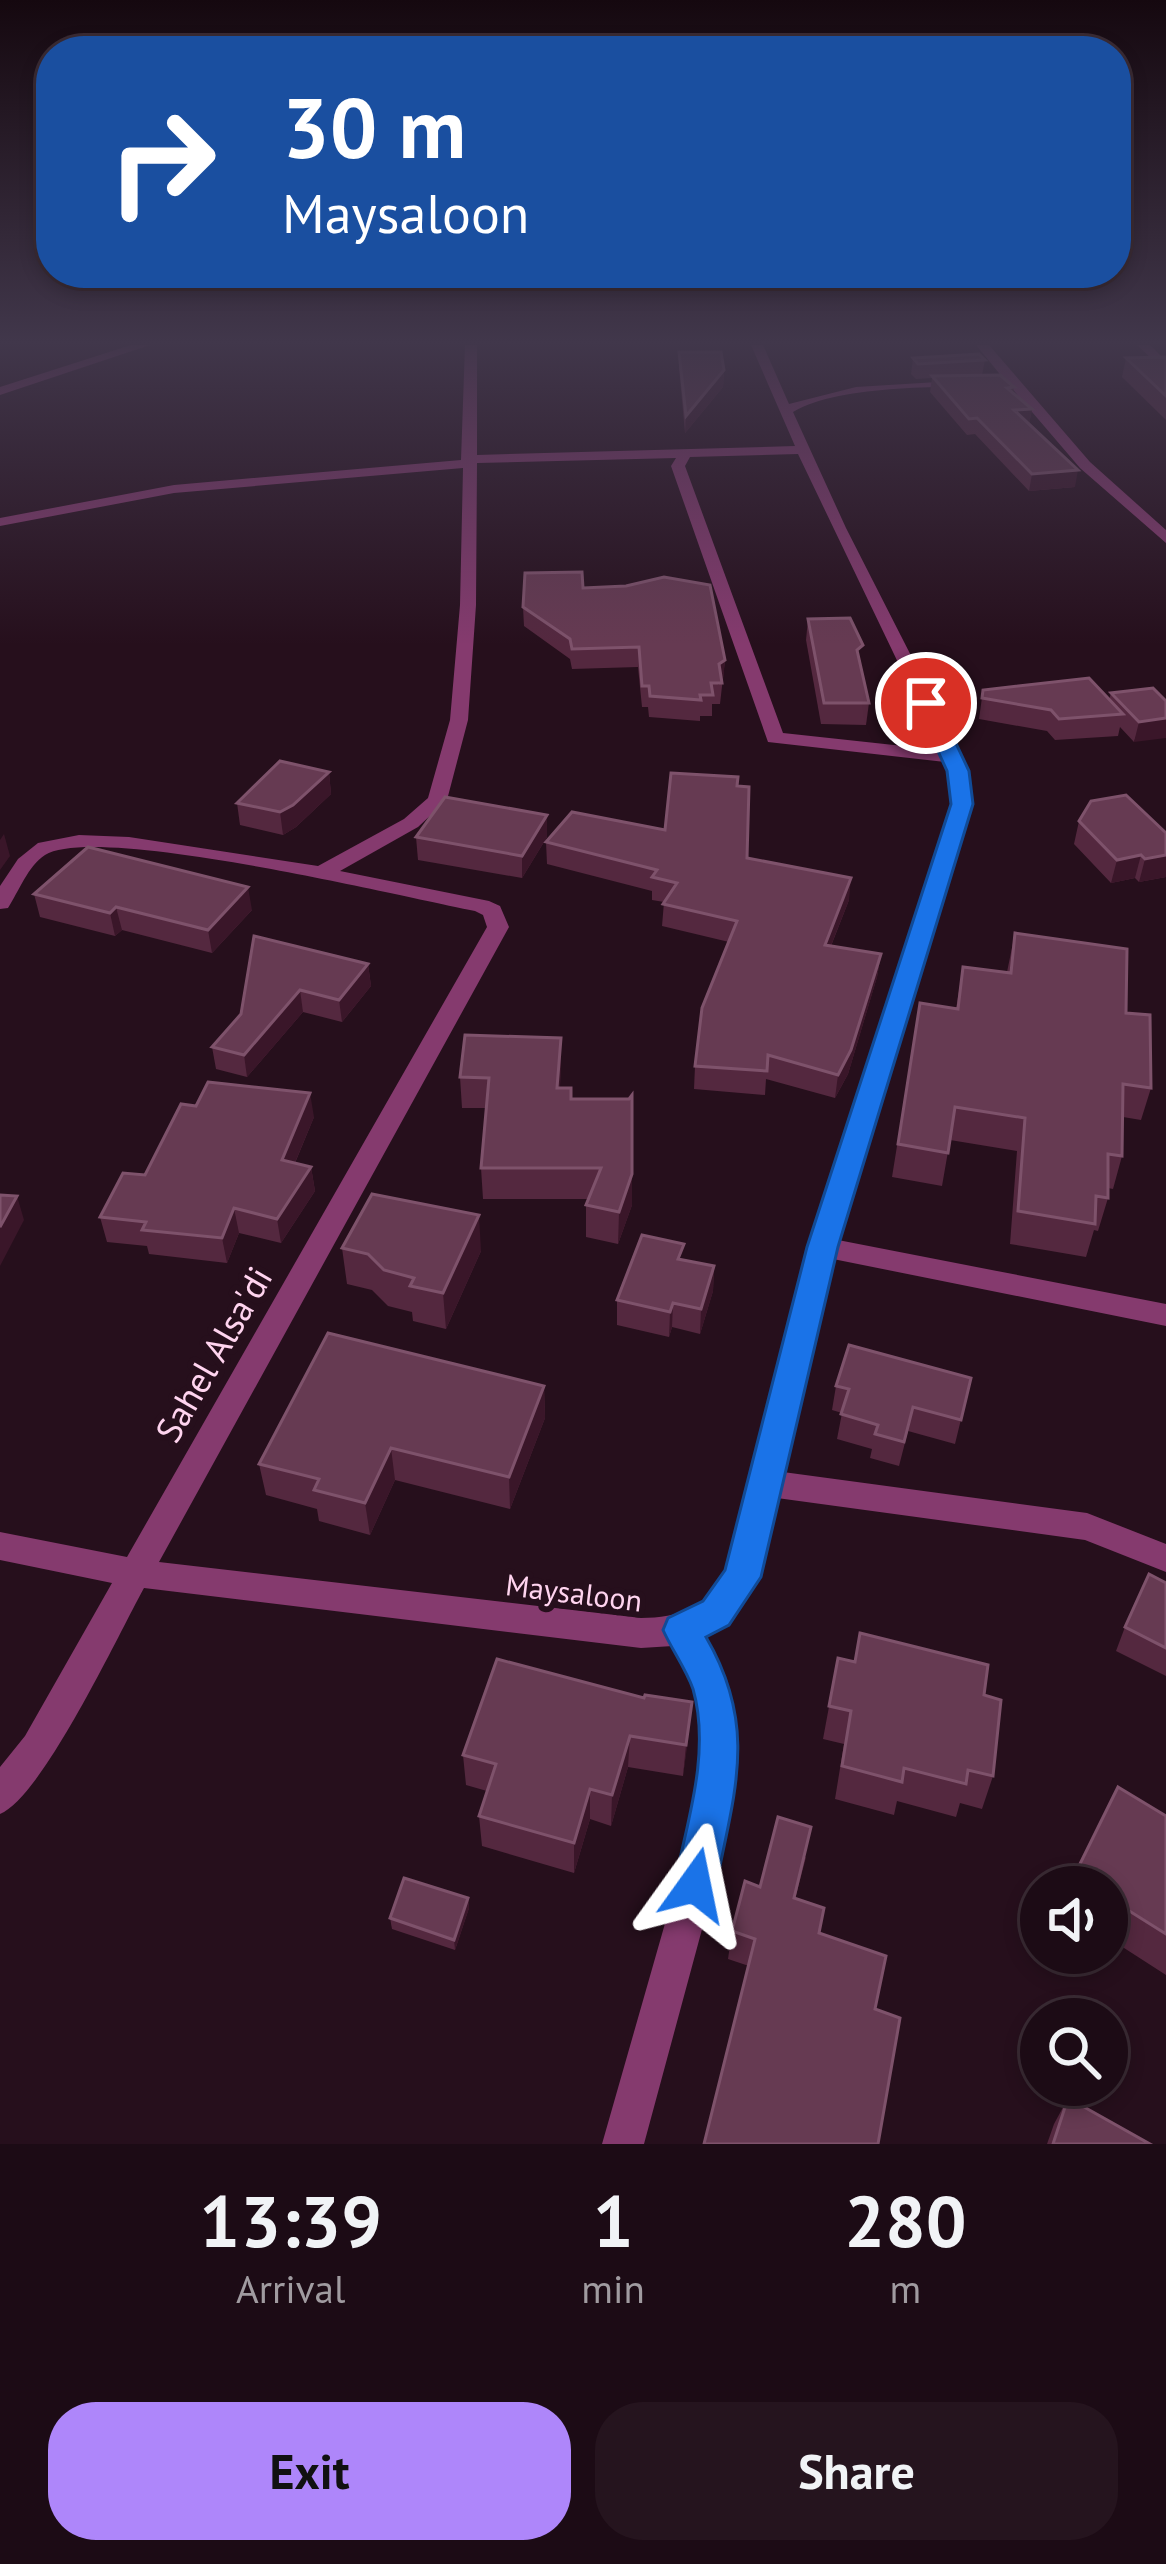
<!DOCTYPE html>
<html lang="en">
<head>
<meta charset="utf-8">
<style>
  body { margin:0; font-family:"PT Sans",sans-serif; background:#25141e; color:#f1f3f6; height:100vh; display:flex; flex-direction:column; font-size:45px; white-space:nowrap }
  * { box-sizing:border-box; margin:0 }
  p { font-size:39px; color:#a09ba0 }
  .icon { flex:none; width:66px; height:66px; fill:none; stroke:currentColor; stroke-width:2; stroke-linecap:round; stroke-linejoin:round }
  .map { position:relative; height:2144px; overflow:hidden }
  .drawer { display:flex; flex-direction:column; background:#1c0b15; flex:1 }
  .drawer>* { flex:none }
  .banner { position:absolute; left:36px; top:36px; width:1095px; height:252px; border-radius:48px; box-shadow:0 6px 18px #0003,0 0 0 3px #3a2b34; background:#1a4fa0; color:#fff; overflow:hidden }
  .fabs { position:absolute; left:1020px; top:1866px; display:grid; gap:24px }
  .fabs a { display:grid; place-items:center; width:108px; height:108px; border-radius:50%; background:#1c0b15; box-shadow:0 6px 18px #0003,0 0 0 3px #3a2b34; font-size:60px }
  .pin { position:absolute; display:grid; place-items:center; width:102px; height:102px; color:#fff; margin:-51px; border:6px solid #fff; border-radius:50%; box-shadow:0 3px 12px #0007 }
  .me { position:absolute; width:132px; margin:-66px; rotate:12deg; stroke-linejoin:round; filter:drop-shadow(0 0 9px #0008) }
  .turn { display:flex; align-items:center; gap:42px; height:252px; padding:0 48px; font-size:54px }
  .turn .icon { width:156px; height:156px; stroke-width:2.5 }
  .turn b { display:block; font-size:84px; line-height:102px }
  .eta { display:flex; justify-content:space-evenly; align-items:center; height:204px; text-align:center }
  .eta b { font-size:72px; font-weight:700; line-height:84px }
  .primary-button { display:flex; gap:24px; margin-top:auto; padding:24px 48px }
  .primary-button a { flex:1; height:138px; border-radius:48px; background:#ae86fa; color:#111; font-size:48px; font-weight:700; line-height:138px; text-align:center }
  .primary-button a+a { background:#25141e; color:#f1f3f6 }
  .map>svg:first-child { display:block }
  .lines { fill:none; stroke-linecap:round; stroke-linejoin:round }
  .street { fill:#853a6e; fill-rule:evenodd }
  .wall { fill:#54283f }
  .shaded-wall { fill:#3a1629 }
  .building { fill:#663a52; stroke:#7e526b; stroke-width:3 }
  .route { fill:#1a73e8; stroke:#114b97; stroke-width:3 }
  .labels { text-anchor:middle; dominant-baseline:central; stroke-width:12; stroke-linejoin:round; paint-order:stroke }
  .street-label { font-size:30px; fill:#ffd4ef; stroke:#260f1c }
  .near-street-label { font-size:36px; fill:#ffd4ef; stroke:#260f1c }
</style>
</head>
<body>
<div class="map">
<svg width="1166" height="2144" viewBox="0 0 1166 2144">
  <rect width="100%" height="100%" fill="#260f1c"/>
  <g class="lines">
    <g class="street">
      <polygon points="131,345 150,345 0,395 0,387"/>
      <path d="M465,345H477V455L795,446L751,345H763L789,404L856,387L1003,378L976,345H989L1090,462L1166,530V543L1080,468L1009,385C952,388 841,383 793,412L846,528L955,742L968,771L972,804L838,1240L1166,1304V1326L833,1259L783,1472L1087,1513L1166,1544V1572L1085,1540L777,1498C764,1550 759,1611 703,1636L727,1680L736,1720L734,1784L714,1885L644,2144H602L676,1885L698,1784L702,1720L694,1683L673,1646L641,1648L144,1588C118,1635 43,1796 0,1814V1767L25,1736L112,1583L0,1560V1532L127,1557L487,927L483,915L475,911C403,897 97,823 45,855C28,866 19,891 8,908L0,909V886L18,859L38,843L79,835L129,837L318,866L404,819L428,798L450,720L460,605L463,468L174,493L0,526V518L174,485L461,460ZM798,454L940,750L783,733L685,466L690,457ZM676,458L671,466L768,742L945,762L952,804L809,1247L727,1573C706,1607 679,1618 641,1618L159,1562L509,927L500,906L489,901L340,871L418,827L447,800L468,720L476,605L477,463Z"/>
      <polygon points="1137,345 1150,345 1166,361 1166,372"/>
    </g>
  </g>
  <g class="wall">
    <polygon points="679,352 724,370 723,387 685,433 679,368"/>
    <polygon points="1166,357 1166,420 1122,377 1126,358"/>
    <polygon points="913,358 985,360 982,375 1014,387 1013,393 1032,409 1029,424 1075,487 1029,491 975,434 967,435 930,392 932,378 916,379 911,374"/>
    <polygon points="583,588 725,660 720,704 712,704 712,716 700,716 700,721 649,717 648,707 642,707 638,667 572,669 570,659 524,626 523,607"/>
    <polygon points="808,619 860,666 869,703 866,725 821,724 806,640"/>
    <polygon points="1153,688 1134,742 1120,727 1118,736 1055,740 1047,731 979,719 983,690 1109,700 1111,693"/>
    <polygon points="329,772 331,794 296,827 283,835 240,825 237,803"/>
    <polygon points="737,786 747,858 849,900 831,946 881,954 877,977 848,1074 835,1098 766,1079 765,1095 694,1089 695,1066 729,942 662,926 664,902 652,900 652,891 547,864 546,842 665,830"/>
    <polygon points="1079,821 1166,833 1166,877 1139,882 1135,878 1111,883 1074,844"/>
    <polygon points="416,837 547,837 522,878 418,860"/>
    <polygon points="34,894 252,910 212,953 122,930 115,936 40,917"/>
    <polygon points="1015,933 1126,1013 1151,1088 1141,1120 1123,1117 1122,1156 1113,1189 1108,1188 1108,1198 1098,1231 1094,1230 1086,1257 1010,1244 1017,1151 950,1140 942,1186 892,1177 920,1003 956,1009 963,967 1007,972"/>
    <polygon points="254,936 368,964 371,986 342,1022 303,1012 247,1077 216,1069 212,1047 241,1014"/>
    <polygon points="561,1038 560,1088 571,1099 632,1205 618,1244 586,1237 586,1205 588,1199 483,1199 481,1168 486,1108 462,1108 460,1077"/>
    <polygon points="314,1117 295,1163 311,1167 315,1191 281,1243 239,1233 227,1263 149,1254 147,1246 107,1242 100,1217 145,1175"/>
    <polygon points="342,1248 481,1251 446,1329 413,1321 412,1312 388,1306 372,1290 347,1284"/>
    <polygon points="683,1260 714,1266 713,1291 700,1334 672,1327 669,1337 617,1325 617,1300"/>
    <polygon points="971,1378 955,1444 908,1431 899,1466 870,1458 872,1449 837,1439 842,1413 832,1410 836,1386"/>
    <polygon points="544,1386 545,1418 510,1509 395,1480 370,1535 319,1521 317,1509 266,1495 259,1464"/>
    <polygon points="1166,1583 1166,1676 1116,1651 1125,1627"/>
    <polygon points="860,1633 984,1695 993,1776 982,1809 960,1803 956,1817 897,1801 894,1815 835,1799 844,1744 823,1739 838,1658 854,1662"/>
    <polygon points="644,1698 692,1702 683,1776 628,1767 611,1826 590,1819 574,1873 482,1846 479,1816 487,1791 466,1785 463,1755"/>
    <polygon points="1118,1787 1166,1816 1166,1975 1107,1937 1107,1887 1070,1887"/>
    <polygon points="806,1857 795,1899 749,1966 728,1959 732,1931 760,1887"/>
    <polygon points="468,1898 469,1908 455,1950 392,1929 390,1918"/>
    <polygon points="1068,2098 1150,2144 1047,2144 1054,2124"/>
  </g>
  <g class="shaded-wall">
    <polygon points="724,370 723,387 685,433 686,416"/>
    <polygon points="1032,409 1029,425 1014,410"/>
    <polygon points="1078,470 1075,487 1029,491 1032,474"/>
    <polygon points="725,660 723,681 718,685 719,664"/>
    <polygon points="1166,718 1166,738 1134,742 1139,722"/>
    <polygon points="329,772 331,794 296,827 283,835 280,812"/>
    <polygon points="547,815 547,837 522,878 522,856"/>
    <polygon points="4,834 10,856 0,870 0,840"/>
    <polygon points="1141,855 1135,878 1111,883 1117,860"/>
    <polygon points="1166,855 1166,877 1139,882 1145,859"/>
    <polygon points="851,878 849,900 822,968 825,945"/>
    <polygon points="248,887 252,910 212,953 208,930"/>
    <polygon points="116,907 122,930 115,936 110,913"/>
    <polygon points="881,954 877,977 848,1074 835,1098 838,1075"/>
    <polygon points="368,964 371,986 342,1022 339,1000"/>
    <polygon points="300,990 303,1012 247,1077 244,1055"/>
    <polygon points="561,1038 561,1068 558,1119 557,1088"/>
    <polygon points="310,1093 314,1117 286,1184 282,1160"/>
    <polygon points="311,1167 315,1191 281,1243 277,1219"/>
    <polygon points="632,1174 632,1205 618,1244 619,1212"/>
    <polygon points="17,1196 24,1220 0,1266 0,1227"/>
    <polygon points="234,1208 239,1233 227,1263 222,1238"/>
    <polygon points="479,1215 481,1251 446,1329 443,1293"/>
    <polygon points="714,1266 713,1291 700,1334 701,1309"/>
    <polygon points="673,1303 672,1327 669,1337 670,1312"/>
    <polygon points="544,1386 545,1418 510,1509 509,1477"/>
    <polygon points="391,1448 395,1480 370,1535 365,1503"/>
    <polygon points="692,1702 689,1734 683,1776 686,1745"/>
    <polygon points="630,1736 628,1767 611,1826 612,1795"/>
    <polygon points="590,1789 590,1819 574,1873 574,1843"/>
    <polygon points="468,1898 469,1908 455,1950 454,1940"/>
  </g>
  <g class="building">
    <polygon points="679,352 721,352 724,370 686,416"/>
    <polygon points="979,354 985,360 918,364 913,358"/>
    <polygon points="1166,357 1166,396 1126,358"/>
    <polygon points="1000,375 1014,387 1007,388 1032,409 1014,410 1078,470 1032,474 977,418 969,419 932,376"/>
    <polygon points="582,572 583,588 626,586 664,577 710,585 725,660 719,664 722,683 711,683 713,695 700,695 701,700 650,696 649,686 642,686 639,647 572,649 570,639 523,607 525,573"/>
    <polygon points="850,618 863,645 857,650 869,703 824,703 808,619"/>
    <polygon points="1089,678 1123,714 1059,719 1051,710 982,698 983,690"/>
    <polygon points="1153,688 1166,701 1166,718 1139,722 1111,693"/>
    <polygon points="280,761 329,772 293,805 280,812 237,803"/>
    <polygon points="671,773 738,777 737,786 749,787 747,858 851,878 825,945 881,954 851,1050 838,1075 768,1055 767,1071 695,1066 702,1008 737,921 663,904 677,883 652,877 657,870 546,842 572,812 665,830"/>
    <polygon points="1126,795 1166,833 1166,855 1145,859 1141,855 1117,860 1079,821 1091,801"/>
    <polygon points="445,797 547,815 522,856 416,837"/>
    <polygon points="88,847 248,887 208,930 116,907 110,913 34,894"/>
    <polygon points="1015,933 1127,949 1126,1013 1150,1015 1151,1088 1123,1084 1122,1156 1108,1154 1108,1198 1096,1196 1095,1224 1018,1211 1025,1118 955,1107 948,1153 898,1144 920,1003 958,1009 963,967 1011,973"/>
    <polygon points="254,936 368,964 339,1000 300,990 244,1055 212,1047 241,1014"/>
    <polygon points="465,1035 561,1038 557,1088 571,1088 571,1099 629,1099 632,1095 632,1174 619,1212 586,1205 601,1168 481,1168 489,1078 460,1077"/>
    <polygon points="208,1082 310,1093 282,1160 311,1167 277,1219 234,1208 222,1238 142,1230 146,1222 100,1217 123,1173 145,1175 181,1104 196,1106"/>
    <polygon points="372,1194 479,1215 443,1293 410,1286 414,1278 384,1270 368,1254 342,1248"/>
    <polygon points="0,1195 17,1196 0,1227"/>
    <polygon points="642,1235 684,1244 678,1259 714,1266 701,1309 673,1303 670,1312 617,1300"/>
    <polygon points="328,1333 544,1386 509,1477 391,1448 365,1503 314,1490 319,1479 259,1464"/>
    <polygon points="849,1345 971,1378 961,1420 913,1407 904,1442 875,1434 878,1425 841,1414 849,1389 836,1386"/>
    <polygon points="1149,1574 1166,1583 1166,1648 1125,1627"/>
    <polygon points="860,1633 988,1665 984,1695 1001,1700 993,1776 968,1770 966,1784 904,1768 902,1782 842,1766 851,1711 829,1706 838,1658 855,1662"/>
    <polygon points="497,1659 644,1698 645,1695 692,1702 686,1745 630,1736 612,1795 590,1789 574,1843 479,1816 496,1764 463,1755"/>
    <polygon points="1118,1787 1166,1816 1166,1934 1107,1897 1107,1887 1092,1887 1074,1876"/>
    <polygon points="778,1817 811,1827 794,1898 824,1908 819,1933 886,1956 875,2009 900,2018 878,2144 704,2144 755,1939 732,1931 745,1881 760,1887"/>
    <polygon points="404,1878 468,1898 454,1940 390,1918"/>
    <polygon points="1068,2098 1150,2144 1053,2144"/>
  </g>
  <linearGradient id="sky" x2="0" y2="1"><stop stop-color="#15080f"/><stop offset="0.53" stop-color="#41374b"/><stop offset="1" stop-color="#41374b" stop-opacity="0"/></linearGradient>
  <rect width="1166" height="645" fill="url(#sky)"/>
  <path class="route" d="M919,699L937,703L969,771L973,804L838,1247L761,1577L729,1625L706,1637C758,1726 735,1790 716,1885L710,1900L695,1906L680,1900L674,1885C687,1823 711,1752 693,1689C686,1669 672,1650 663,1630L668,1618L703,1601L725,1570L807,1247L951,804L947,771L916,703Z"/>
  <g class="labels">
    <g class="street-label">
      <text transform="translate(574 1592) rotate(7)">Maysaloon</text>
    </g>
    <g class="near-street-label">
      <text transform="translate(213 1354) rotate(-60)">Sahel Alsa'di</text>
    </g>
  </g>
</svg>
<div class="fabs">
<a><svg class="icon" aria-label="sound" viewBox="0 0 24 24"><path d="M4 9h4l5-4v14l-5-4H4zM17 9q2 3 0 6"/></svg></a>
<a><svg class="icon" aria-label="search" viewBox="0 0 24 24"><circle cx="10" cy="10" r="6"/><path d="M15 15l6 6"/></svg></a>
</div>
<div class="pin" style="left:926px;top:703px;background:#d93025"><svg class="icon" aria-label="arrive" viewBox="0 0 24 24"><path d="M6 21V4h12l-3 4 3 4H6"/></svg></div>
<svg class="me" style="left:695px;top:1885px" viewBox="-20 -20 40 40"><path d="M0-17L14 15 0 8-14 15z" fill="#1a73e8" stroke="#fff" stroke-width="4"/></svg>
<div class="banner">
<div class="turn"><svg class="icon" aria-label="right" viewBox="0 0 24 24"><path d="M7 20v-9h11M14 6l5 5-5 5"/></svg><div><b>30 m</b>Maysaloon</div></div>
</div>
</div>
<section class="drawer">
<div class="eta">
<div><b>13:39</b><p>Arrival</p></div>
<div><b>1</b><p>min</p></div>
<div><b>280</b><p>m</p></div>
</div>
<div class="primary-button"><a>Exit</a><a>Share</a></div>
</section>
</body>
</html>
